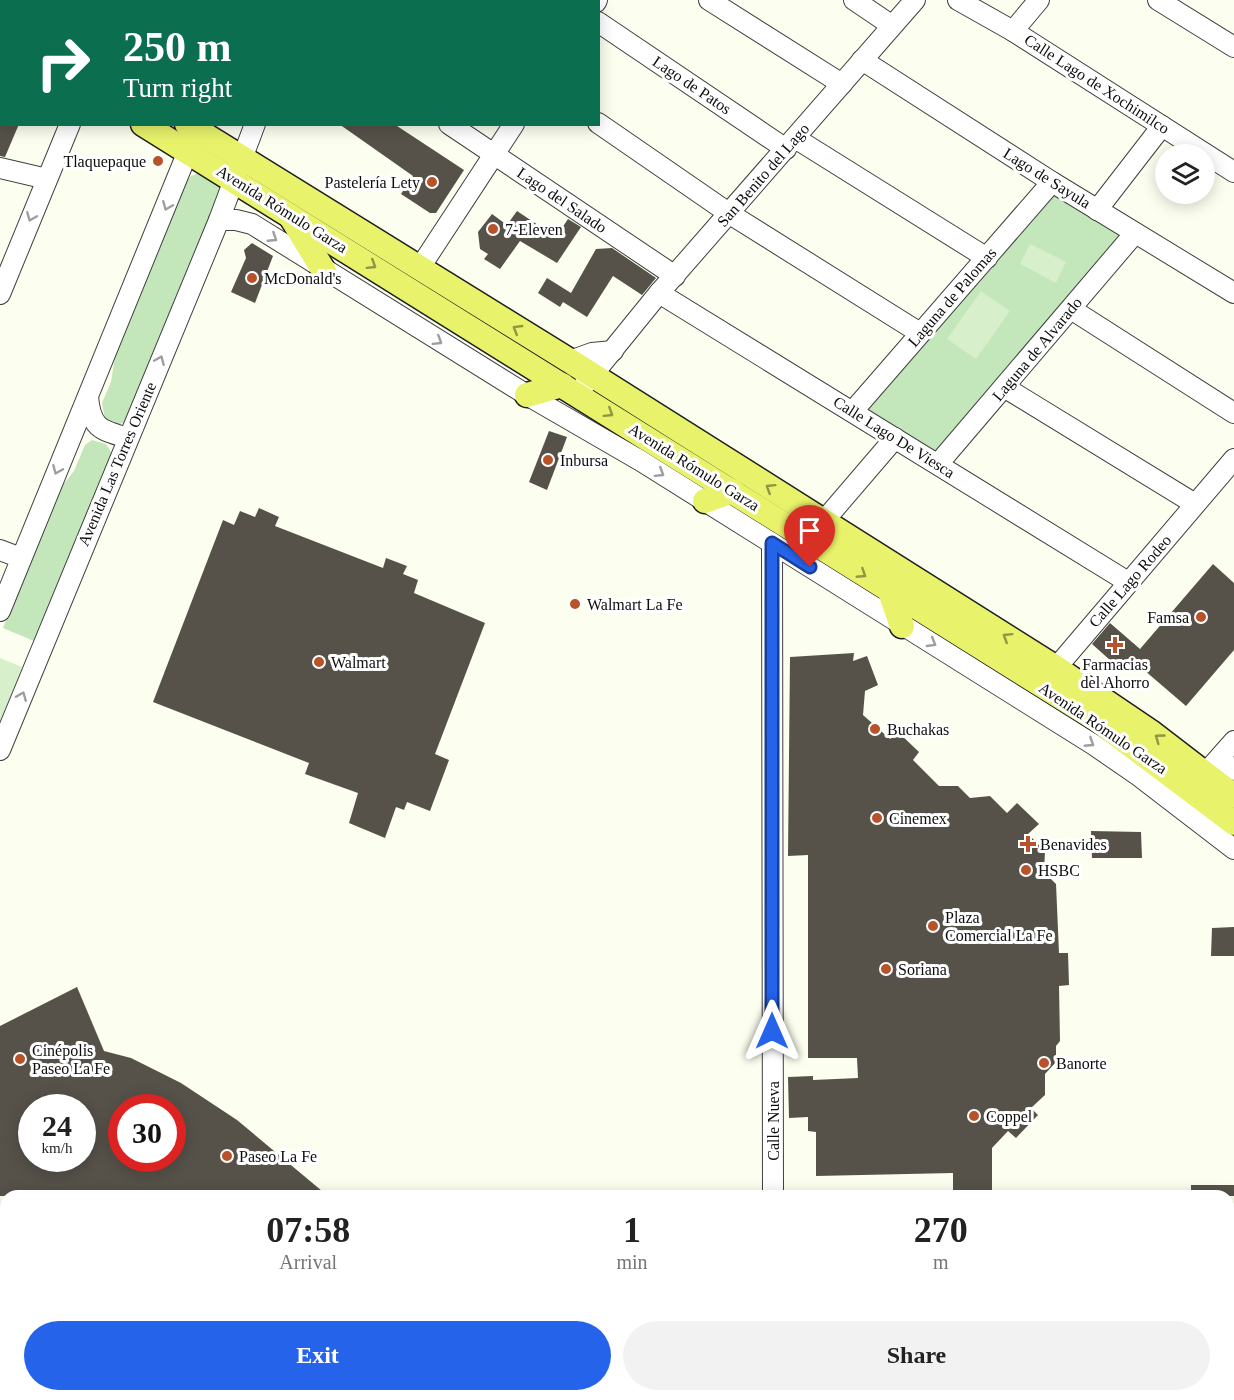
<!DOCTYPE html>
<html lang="en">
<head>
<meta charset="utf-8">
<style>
  body { margin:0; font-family:Georgia,serif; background:#f2f2f2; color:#222; height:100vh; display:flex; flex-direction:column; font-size:22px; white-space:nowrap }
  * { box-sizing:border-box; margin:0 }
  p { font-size:20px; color:#767676 }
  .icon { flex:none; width:33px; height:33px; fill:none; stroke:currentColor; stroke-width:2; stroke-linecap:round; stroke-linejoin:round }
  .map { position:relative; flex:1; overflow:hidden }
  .side { position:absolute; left:0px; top:1190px; width:1234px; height:212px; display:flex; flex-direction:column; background:#fff; border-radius:18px 18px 0 0; box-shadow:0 3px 15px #0003 }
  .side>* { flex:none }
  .banner { position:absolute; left:0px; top:0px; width:600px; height:126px; box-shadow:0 3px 15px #0003; background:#0b6e4f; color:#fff; overflow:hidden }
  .fabs { position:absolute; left:1155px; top:144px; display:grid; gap:12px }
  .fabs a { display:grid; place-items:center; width:60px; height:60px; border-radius:50%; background:#fff; box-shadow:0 3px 15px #0003; font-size:30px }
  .speed { position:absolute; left:18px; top:1094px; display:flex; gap:12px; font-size:30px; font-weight:700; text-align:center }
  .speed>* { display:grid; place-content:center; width:78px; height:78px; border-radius:50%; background:#fff; box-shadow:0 3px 15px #0003; line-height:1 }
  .speed small { font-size:15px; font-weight:400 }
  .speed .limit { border:9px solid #d22; background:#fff; color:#111 }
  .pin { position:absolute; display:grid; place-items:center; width:51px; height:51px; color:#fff; margin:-62px -26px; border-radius:50% 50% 50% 0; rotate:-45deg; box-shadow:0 0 6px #0007 }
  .pin .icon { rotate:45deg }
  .me { position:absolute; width:66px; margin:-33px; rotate:0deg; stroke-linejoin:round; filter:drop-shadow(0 0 4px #0008) }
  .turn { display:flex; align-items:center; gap:21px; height:126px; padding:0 24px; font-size:27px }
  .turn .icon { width:78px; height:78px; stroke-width:2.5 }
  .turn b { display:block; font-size:42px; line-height:51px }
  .eta { display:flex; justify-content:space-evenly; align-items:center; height:102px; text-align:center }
  .eta b { font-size:36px; font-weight:800; line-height:42px }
  .button { display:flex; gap:12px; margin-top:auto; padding:12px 24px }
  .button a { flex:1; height:69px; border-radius:36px; background:#2563eb; color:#fff; font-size:24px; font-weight:800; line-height:69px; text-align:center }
  .button a+a { background:#f2f2f2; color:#222 }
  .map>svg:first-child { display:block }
  .industrial { fill:#ece2ea }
  .green { fill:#c3e7ba }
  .pitch { fill:#d7efcb }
  .building { fill:#56524a; fill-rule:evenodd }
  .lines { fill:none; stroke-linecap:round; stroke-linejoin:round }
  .minor-casing { stroke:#404040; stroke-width:22 }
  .major-casing { stroke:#1e1e1e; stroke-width:27 }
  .highway-casing { stroke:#1e1e1e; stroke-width:32 }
  .minor { stroke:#fff; stroke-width:20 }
  .major { stroke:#e8f26a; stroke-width:24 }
  .highway { stroke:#eecd5d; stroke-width:28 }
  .rail { stroke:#b7522b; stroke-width:4 }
  .oneway { stroke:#9e9e9e }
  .oneway2 { stroke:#909645 }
  .route-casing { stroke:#184099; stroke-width:15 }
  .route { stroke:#2563eb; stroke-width:10 }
  .poi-dot { fill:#b7522b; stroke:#fff; stroke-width:2 }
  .labels { text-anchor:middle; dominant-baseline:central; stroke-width:6; stroke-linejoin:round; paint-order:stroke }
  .street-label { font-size:16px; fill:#0d0d0d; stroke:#fff }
  .poi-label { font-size:16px; fill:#0d0d0d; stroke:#fff; text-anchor:start }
</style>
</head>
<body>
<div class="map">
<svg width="1234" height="1400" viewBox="0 0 1234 1400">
  <rect width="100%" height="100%" fill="#fcfeef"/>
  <polygon class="industrial" points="1234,1326 1234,1400 1060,1400 1072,1395 1228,1395 1229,1328"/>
  <g class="green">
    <polygon points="199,173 223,187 125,422 118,425 105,420 102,403 111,382 116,350 183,185 191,176"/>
    <polygon points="1052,193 1125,230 943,450 934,451 869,412 869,404"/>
    <polygon points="92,440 106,444 111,452 111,460 34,641 3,628 55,495 74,471 85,445"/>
  </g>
  <g class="pitch">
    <polygon points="1030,244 1066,262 1056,283 1020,264"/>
    <polygon points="981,291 1010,311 976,359 947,339"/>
    <polygon points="0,658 22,667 0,722"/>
  </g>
  <g class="building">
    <polygon points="0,124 19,124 5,157 0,156"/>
    <polygon points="339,124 394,124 464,170 436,213 430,213 401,194 413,176"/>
    <polygon points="517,211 556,237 568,219 581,227 557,263 520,241 500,269 484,259 488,254 480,249 478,232 492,214 507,225"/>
    <polygon points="252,243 273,256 255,303 231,292 246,258 244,250"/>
    <polygon points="612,248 656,278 642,295 613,276 587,317 563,302 560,307 538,293 547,278 571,293 596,249"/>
    <polygon points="549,431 567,437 547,490 529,482"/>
    <polygon points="259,508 279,517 275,526 383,568 386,558 407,566 403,574 418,580 414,593 485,623 435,754 449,760 430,811 407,802 404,810 396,807 385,838 349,823 358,793 305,774 309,763 153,702 223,520 234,525 240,511 255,517"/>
    <polygon points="1213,564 1234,583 1234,650 1186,706 1130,658 1120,669 1092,644 1110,623 1140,649"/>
    <polygon points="854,653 853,661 867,656 878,685 865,691 863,715 890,739 898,732 919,752 913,760 939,786 958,786 970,798 990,796 1007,813 1017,803 1039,824 1028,834 1045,851 1044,872 1056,884 1059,953 1068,953 1069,985 1059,986 1060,1041 1056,1046 1056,1062 1045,1074 1045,1095 1031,1108 1038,1115 1016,1138 1008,1131 992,1148 992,1196 953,1196 953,1173 816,1176 816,1132 808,1131 808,1117 789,1118 788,1077 813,1076 813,1080 858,1078 857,1058 808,1058 808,855 788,856 790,657"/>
    <polygon points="1091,831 1141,832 1142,858 1092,858"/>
    <polygon points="1234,927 1234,956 1211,956 1212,928"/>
    <path d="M77,987L104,1051L131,1058L181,1083L237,1120L328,1196H0V1026ZM32,1107H82V1158H32ZM122,1107H172V1158H122Z"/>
    <rect x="1191" y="1185" width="43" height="11"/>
  </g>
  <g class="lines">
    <defs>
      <g id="minor">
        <polyline points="261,0 264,2"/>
        <polyline points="413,0 415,2"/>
        <polyline points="566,0 568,2"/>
        <polyline points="709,0 842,84"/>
        <polyline points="854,0 891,25"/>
        <polyline points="958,0 1013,31 1234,172"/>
        <polyline points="1158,0 1234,47"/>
        <polyline points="242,2 243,0"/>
        <polyline points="307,2 307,0"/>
        <polyline points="596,2 597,0"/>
        <polyline points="598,22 786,149"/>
        <polyline points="1013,31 1039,0"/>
        <polyline points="862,60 1052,182 1234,293"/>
        <polyline points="598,123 730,214 920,333"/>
        <polyline points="449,124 675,276"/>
        <polyline points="795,138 987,258"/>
        <polyline points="0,168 47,179"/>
        <polyline points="1097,210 1162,126"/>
        <polyline points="219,220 236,220 252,224 527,395 641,461 1094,745 1139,776 1234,849"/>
        <polyline points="419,269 514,124"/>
        <polyline points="659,293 1128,582"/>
        <polyline points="0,294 70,124"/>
        <polyline points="1071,309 1234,413"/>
        <polyline points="570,361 592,353 613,351"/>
        <polyline points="1004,387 1195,504"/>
        <polyline points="577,394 659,293 915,0"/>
        <path d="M88,397C91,428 100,430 128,438"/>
        <polyline points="853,411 1052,182"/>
        <polyline points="938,464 1135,233"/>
        <polyline points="823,522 895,438"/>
        <polyline points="772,543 773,1196"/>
        <polyline points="0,550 21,558"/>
        <polyline points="0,611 193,139"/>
        <polyline points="1050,681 1056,668 1234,459"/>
        <polyline points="0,750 219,220 255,124"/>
        <polyline points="1219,759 1234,770"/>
        <polyline points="1196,784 1234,741"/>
        <polyline points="1228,1274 1234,1272"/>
        <polyline points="1228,1293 1234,1291"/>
        <polyline points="1228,1359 1234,1357"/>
        <polyline points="773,1395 774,1400"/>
        <polyline points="1222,1395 1225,1400"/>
        <polyline points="984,1400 996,1395"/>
        <polyline points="1136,1400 1147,1395"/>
      </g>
      <g id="major">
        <polyline points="0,10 2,11"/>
        <polyline points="0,38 2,39"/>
        <polyline points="143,124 1096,719 1234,823"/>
        <polyline points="187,124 570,361 1056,668 1152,733 1234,796"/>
        <polyline points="291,217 324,271"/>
        <polyline points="527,395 562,385"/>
        <polyline points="705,501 732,491"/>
        <polyline points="890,592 902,626"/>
      </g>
      <g id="highway">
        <polyline points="1228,1314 1234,1312"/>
        <polyline points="1228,1339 1234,1336"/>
        <polyline points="1029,1400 1041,1395"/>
        <polyline points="1084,1400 1096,1395"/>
      </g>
    </defs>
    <use href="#minor" class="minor-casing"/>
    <use href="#major" class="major-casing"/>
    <use href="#highway" class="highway-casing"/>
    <use href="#minor" class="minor"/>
    <use href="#major" class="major"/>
    <use href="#highway" class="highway"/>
    <g class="rail">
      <polyline points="1228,1274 1234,1272"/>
      <polyline points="1228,1288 1234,1286"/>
      <polyline points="972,1400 981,1395"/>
      <polyline points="1002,1400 1011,1395"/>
    </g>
  </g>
  <defs><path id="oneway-chevron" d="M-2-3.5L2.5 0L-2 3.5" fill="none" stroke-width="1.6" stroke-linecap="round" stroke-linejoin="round" transform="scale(1.5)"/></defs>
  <g class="oneway">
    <use href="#oneway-chevron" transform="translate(167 206) rotate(112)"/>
    <use href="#oneway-chevron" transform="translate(31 217) rotate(112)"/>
    <use href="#oneway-chevron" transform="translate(273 238) rotate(33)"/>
    <use href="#oneway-chevron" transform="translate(438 341) rotate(32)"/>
    <use href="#oneway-chevron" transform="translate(160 360) rotate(-67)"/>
    <use href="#oneway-chevron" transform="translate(57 470) rotate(113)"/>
    <use href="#oneway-chevron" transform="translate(660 473) rotate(32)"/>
    <use href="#oneway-chevron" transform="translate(932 643) rotate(31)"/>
    <use href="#oneway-chevron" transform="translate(22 696) rotate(-68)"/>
    <use href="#oneway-chevron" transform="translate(1090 743) rotate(33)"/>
  </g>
  <g class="oneway2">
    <use href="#oneway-chevron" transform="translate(372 265) rotate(32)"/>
    <use href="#oneway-chevron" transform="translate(517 329) rotate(-149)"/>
    <use href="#oneway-chevron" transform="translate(609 413) rotate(32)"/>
    <use href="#oneway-chevron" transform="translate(770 488) rotate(-148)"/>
    <use href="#oneway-chevron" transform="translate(862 574) rotate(33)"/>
    <use href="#oneway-chevron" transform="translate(1007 637) rotate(-148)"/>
    <use href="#oneway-chevron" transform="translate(1159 738) rotate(-144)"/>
  </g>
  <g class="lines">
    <defs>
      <polyline id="route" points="772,1031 772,543 810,567"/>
    </defs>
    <use href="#route" class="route-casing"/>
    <use href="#route" class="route"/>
  </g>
  <g class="poi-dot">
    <circle cx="158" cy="161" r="6"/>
    <circle cx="432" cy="182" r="6"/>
    <circle cx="493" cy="229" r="6"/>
    <circle cx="252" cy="278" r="6"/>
    <circle cx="548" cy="460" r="6"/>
    <circle cx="575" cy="604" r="6"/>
    <circle cx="1201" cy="617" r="6"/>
    <path d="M1112 636h6v6h6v6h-6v6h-6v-6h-6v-6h6z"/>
    <circle cx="319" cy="662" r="6"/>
    <circle cx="875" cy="729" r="6"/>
    <circle cx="877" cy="818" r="6"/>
    <path d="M1025 835h6v6h6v6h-6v6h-6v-6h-6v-6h6z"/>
    <circle cx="1026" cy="870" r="6"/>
    <circle cx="933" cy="926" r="6"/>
    <circle cx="886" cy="969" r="6"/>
    <circle cx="20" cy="1059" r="6"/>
    <circle cx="1044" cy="1063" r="6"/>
    <circle cx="974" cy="1116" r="6"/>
    <circle cx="227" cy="1156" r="6"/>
  </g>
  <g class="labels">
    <g class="street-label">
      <text transform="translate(1097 84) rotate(33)">Calle Lago de Xochimilco</text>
      <text transform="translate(692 85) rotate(34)">Lago de Patos</text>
      <text transform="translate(763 175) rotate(-49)">San Benito del Lago</text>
      <text transform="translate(1047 178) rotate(32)">Lago de Sayula</text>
      <text transform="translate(562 200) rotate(34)">Lago del Salado</text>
      <text transform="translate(282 209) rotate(32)">Avenida Rómulo Garza</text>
      <text transform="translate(952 297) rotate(-49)">Laguna de Palomas</text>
      <text transform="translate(1037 349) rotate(-50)">Laguna de Alvarado</text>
      <text transform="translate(894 437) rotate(32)">Calle Lago De Viesca</text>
      <text transform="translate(117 464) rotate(-67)">Avenida Las Torres Oriente</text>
      <text transform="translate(694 467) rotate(32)">Avenida Rómulo Garza</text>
      <text transform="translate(1130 581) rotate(-49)">Calle Lago Rodeo</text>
      <text transform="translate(1103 728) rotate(34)">Avenida Rómulo Garza</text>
      <text transform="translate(773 1121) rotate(-90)">Calle Nueva</text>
    </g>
    <g class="poi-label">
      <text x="146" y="161" text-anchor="end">Tlaquepaque</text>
      <text x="420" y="182" text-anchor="end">Pastelería Lety</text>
      <text x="505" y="229">7-Eleven</text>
      <text x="264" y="278">McDonald's</text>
      <text x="560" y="460">Inbursa</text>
      <text x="587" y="604">Walmart La Fe</text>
      <text x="1189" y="617" text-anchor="end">Famsa</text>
      <text x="331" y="662">Walmart</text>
      <text x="1115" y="664" text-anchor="middle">Farmacias<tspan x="1115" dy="18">del Ahorro</tspan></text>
      <text x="887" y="729">Buchakas</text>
      <text x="889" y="818">Cinemex</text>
      <text x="1040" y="844">Benavides</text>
      <text x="1038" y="870">HSBC</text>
      <text x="945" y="917">Plaza<tspan x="945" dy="18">Comercial La Fe</tspan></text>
      <text x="898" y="969">Soriana</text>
      <text x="32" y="1050">Cinépolis<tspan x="32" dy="18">Paseo La Fe</tspan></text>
      <text x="1056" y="1063">Banorte</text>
      <text x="986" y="1116">Coppel</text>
      <text x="239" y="1156">Paseo La Fe</text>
    </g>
  </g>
</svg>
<div class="fabs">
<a><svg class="icon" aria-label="layers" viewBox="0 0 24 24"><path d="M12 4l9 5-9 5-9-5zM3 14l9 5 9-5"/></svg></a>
</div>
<div class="speed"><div>24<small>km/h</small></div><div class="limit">30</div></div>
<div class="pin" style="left:810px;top:567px;background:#d93025"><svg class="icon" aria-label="arrive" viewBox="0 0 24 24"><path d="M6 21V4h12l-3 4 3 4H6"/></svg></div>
<svg class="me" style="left:772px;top:1031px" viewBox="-20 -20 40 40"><path d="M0-17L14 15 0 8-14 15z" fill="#2563eb" stroke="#fff" stroke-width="4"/></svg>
<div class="banner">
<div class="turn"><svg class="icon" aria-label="right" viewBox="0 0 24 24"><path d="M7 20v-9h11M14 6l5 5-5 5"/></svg><div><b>250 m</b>Turn right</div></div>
</div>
<section class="side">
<div class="eta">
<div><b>07:58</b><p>Arrival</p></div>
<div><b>1</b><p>min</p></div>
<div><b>270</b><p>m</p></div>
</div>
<div class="button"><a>Exit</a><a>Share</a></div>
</section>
</div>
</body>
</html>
